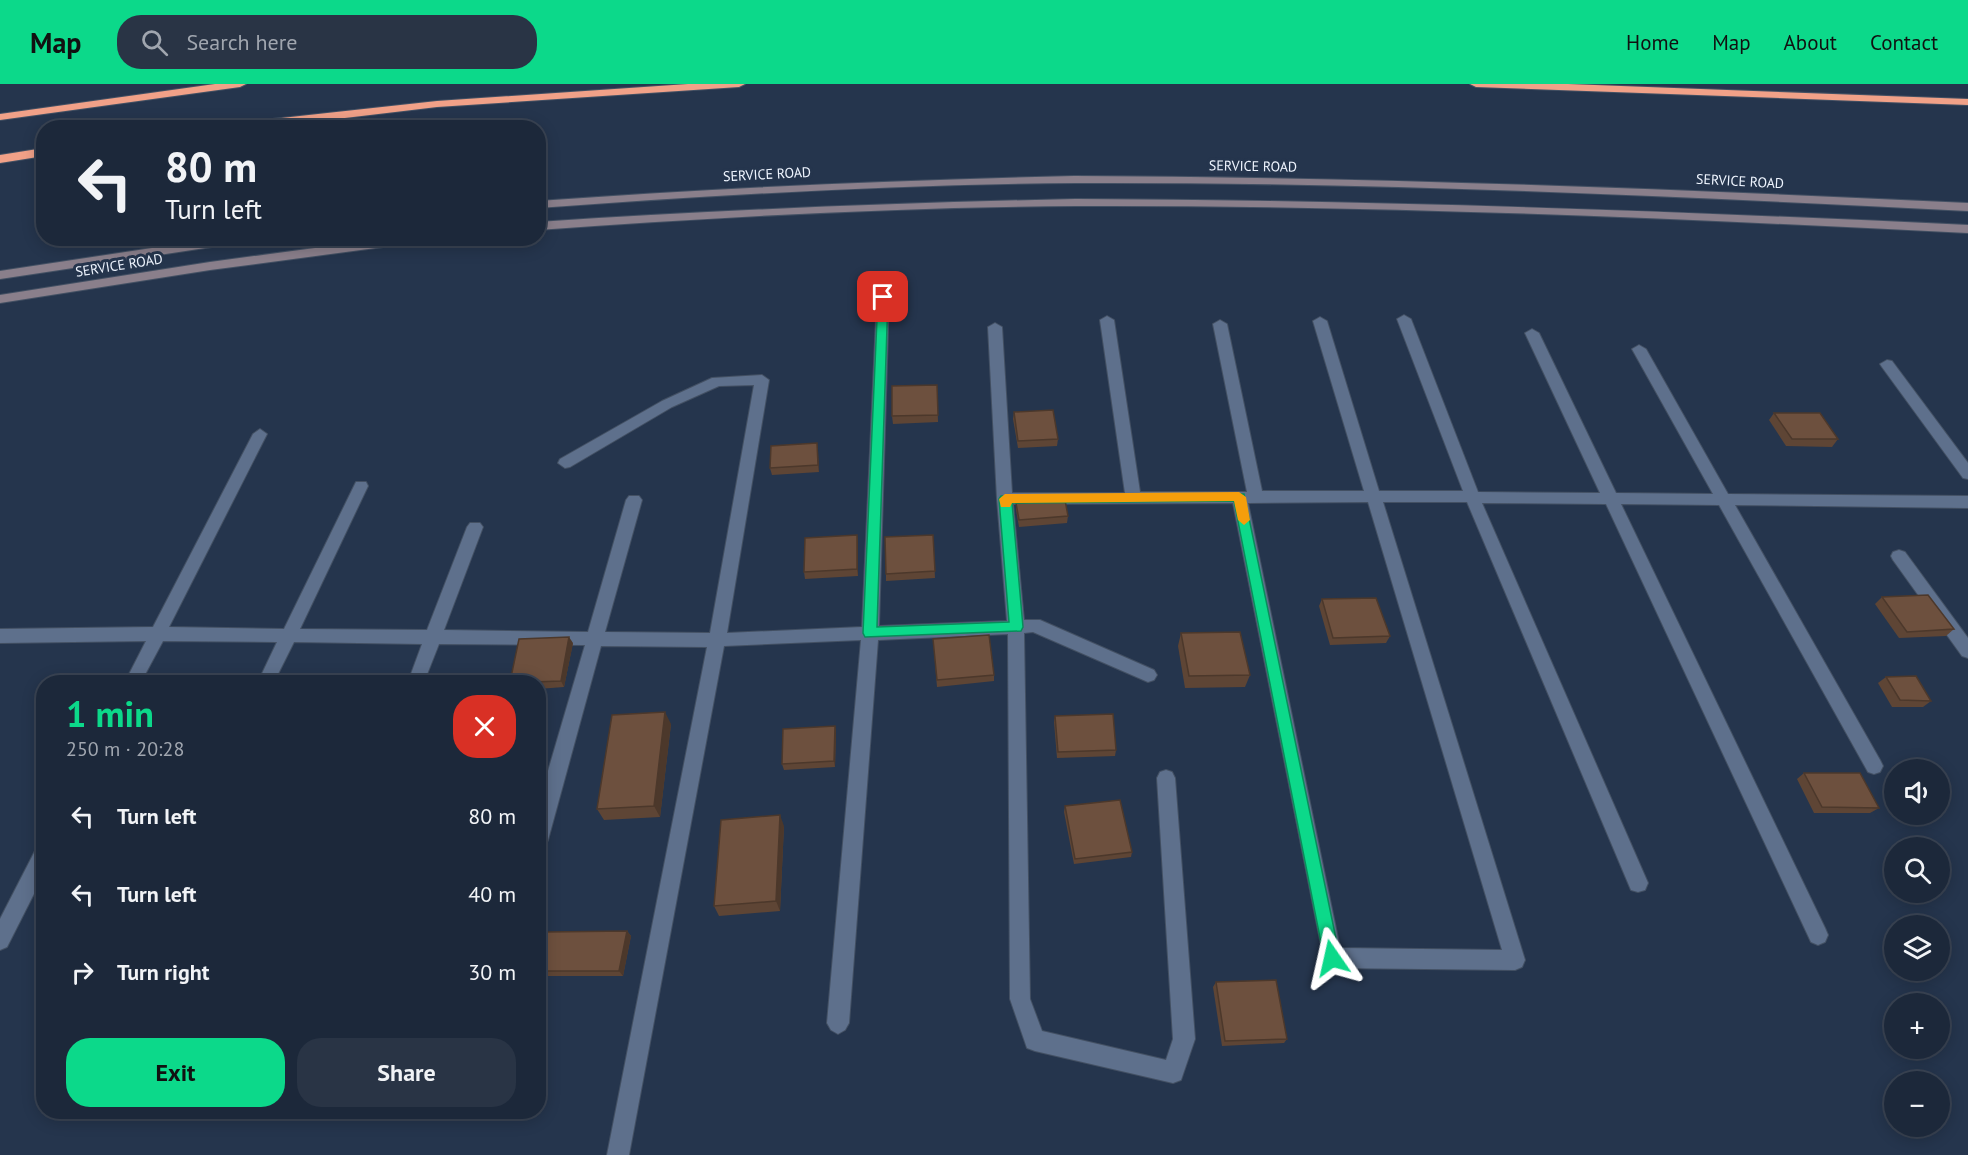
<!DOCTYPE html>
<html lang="en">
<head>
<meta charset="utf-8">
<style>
  body { margin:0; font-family:"PT Sans",sans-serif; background:#293445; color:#f1f3f6; height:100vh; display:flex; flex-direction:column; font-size:22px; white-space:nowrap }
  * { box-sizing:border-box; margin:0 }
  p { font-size:20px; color:#a0a6af }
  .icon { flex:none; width:33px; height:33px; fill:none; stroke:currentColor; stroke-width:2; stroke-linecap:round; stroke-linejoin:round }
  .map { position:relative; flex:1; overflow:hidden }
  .panel { position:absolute; left:36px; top:591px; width:510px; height:444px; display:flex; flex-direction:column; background:#1c283a; border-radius:24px; box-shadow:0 3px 15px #0003,0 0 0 2px #3a4454 }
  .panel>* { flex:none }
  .banner { position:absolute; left:36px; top:36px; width:510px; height:126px; border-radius:24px; box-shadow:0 3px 15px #0003,0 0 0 2px #3a4454; background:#1c283a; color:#f1f3f6; overflow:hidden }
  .controls { position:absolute; left:1884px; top:675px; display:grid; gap:12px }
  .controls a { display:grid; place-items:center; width:66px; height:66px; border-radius:50%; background:#1c283a; box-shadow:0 3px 15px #0003,0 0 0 2px #3a4454; font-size:30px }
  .pin { position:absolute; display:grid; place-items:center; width:51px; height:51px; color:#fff; margin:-26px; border-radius:12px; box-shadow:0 3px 9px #0006 }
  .me { position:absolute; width:66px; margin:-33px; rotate:349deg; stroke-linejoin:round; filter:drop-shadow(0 0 4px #0008) }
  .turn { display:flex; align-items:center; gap:21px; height:126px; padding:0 30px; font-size:27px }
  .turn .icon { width:78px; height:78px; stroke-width:2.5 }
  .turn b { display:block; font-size:42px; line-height:51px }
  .round { display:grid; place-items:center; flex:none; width:63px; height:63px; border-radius:24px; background:#293445 }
  .summary { display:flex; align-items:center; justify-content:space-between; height:102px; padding:0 30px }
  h1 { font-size:36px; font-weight:700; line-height:45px; color:#0cd98a }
  .primary-button { display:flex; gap:12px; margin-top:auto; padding:12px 30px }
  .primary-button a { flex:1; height:69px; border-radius:24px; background:#0cd98a; color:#111; font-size:24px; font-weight:700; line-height:69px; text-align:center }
  .primary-button a+a { background:#293445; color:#f1f3f6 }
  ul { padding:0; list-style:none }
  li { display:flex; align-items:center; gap:18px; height:78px; padding:0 30px }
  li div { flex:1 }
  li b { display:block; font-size:22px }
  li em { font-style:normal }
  header { display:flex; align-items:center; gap:36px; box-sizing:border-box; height:84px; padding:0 30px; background:#0cd98a; color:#111 }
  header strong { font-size:28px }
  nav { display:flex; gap:33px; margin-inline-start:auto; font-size:21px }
  .search { width:420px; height:54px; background:#293445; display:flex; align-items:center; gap:15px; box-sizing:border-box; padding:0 21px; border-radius:24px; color:#a0a6af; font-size:22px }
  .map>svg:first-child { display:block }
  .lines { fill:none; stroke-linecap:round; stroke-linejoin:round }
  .minor-casing { stroke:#435063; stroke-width:2 }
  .secondary-casing { stroke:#435063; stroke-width:2 }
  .motorway-casing { stroke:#435063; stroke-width:2 }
  .minor { fill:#5e708c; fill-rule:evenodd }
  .secondary { fill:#8a7f8b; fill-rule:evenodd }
  .motorway { fill:#f1a188; fill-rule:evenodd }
  .wall { fill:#5e4535 }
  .shaded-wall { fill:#4c382b }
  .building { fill:#6d503e; stroke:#4c382b; stroke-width:1.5 }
  .route { fill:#0cd98a; stroke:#088d5a; stroke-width:1.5 }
  .slow { fill:#f59e0b }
  .labels { text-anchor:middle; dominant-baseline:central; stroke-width:6; stroke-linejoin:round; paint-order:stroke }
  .far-street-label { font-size:14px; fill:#eef4fe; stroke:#25354d }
</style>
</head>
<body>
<header>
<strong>Map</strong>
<div class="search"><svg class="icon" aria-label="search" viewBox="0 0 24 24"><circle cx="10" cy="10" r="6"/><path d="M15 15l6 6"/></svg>Search here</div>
<nav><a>Home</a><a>Map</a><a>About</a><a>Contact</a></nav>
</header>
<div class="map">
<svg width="1968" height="1071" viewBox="0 0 1968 1071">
  <rect width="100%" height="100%" fill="#25354d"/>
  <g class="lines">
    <defs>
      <g id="minor">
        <path d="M883,209L889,213L879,542L1007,537L997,415L988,243L995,239L1002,243L1012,409H1125L1100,236L1107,232L1114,236L1140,408H1247L1213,240L1220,236L1227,240L1262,407H1364L1313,237L1320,233L1327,237L1379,407H1463L1397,235L1404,231L1411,235L1478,408L1600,409L1525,249L1532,245L1539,249L1616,409L1713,410L1632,265L1639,261L1646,265L1728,410L1968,412V424L1735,421L1880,676L1883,682L1880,688L1874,690L1868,688L1719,421L1621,420L1825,844L1828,851L1825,858L1818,861L1811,858L1606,420L1482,419L1648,799L1645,806L1638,808L1631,806L1467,418H1383L1525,876L1522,883L1515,886L1332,884L1325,881L1233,419L1013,420L1024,536H1040L1154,586L1157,591L1154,596L1148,598L1033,548L1024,549L1030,915L1042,947L1166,976L1173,955L1157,694L1160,688L1166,686L1172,688L1175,694L1195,955L1181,996L1173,999L1035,967L1027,964L1010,915L1008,550L878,556L849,939L845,946L838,950L831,946L827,939L861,556L724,562L629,1071H607L707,563L601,562L548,756L545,762L538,765V721L585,561L439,560L424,598H408L422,560L294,558L274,598H258L277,558L163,557L141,598H125L146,557L0,559V545L153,543L253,350L260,345L267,350L169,543L284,545L354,402L356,398H366L368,402L300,545L427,546L467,443L470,439H480L483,443L444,546L588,548L626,416L629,412H639L642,416L605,548L710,549L754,301L719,302L672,323L570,383L565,384L558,379L560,375L662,317L712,294L762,291L769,296L727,549L862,543L877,213ZM1368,418L1502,866L1340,864L1248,419Z"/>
        <polygon points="1887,276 1892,277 1968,379 1968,395 1963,394 1882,283 1880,280"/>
        <polygon points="1899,466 1905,468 1968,554 1968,574 1962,572 1893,476 1891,472 1893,468"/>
        <polygon points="44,760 44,790 7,863 0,866 0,835 37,763"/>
      </g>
      <g id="secondary">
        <path d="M1074,92C1372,93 1670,105 1968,119V127C1671,112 1374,98 1077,99C897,100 718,111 538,124V117C717,104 895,96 1074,92Z"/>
        <path d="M1075,115C1373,116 1670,127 1968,141V149C1671,134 1374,121 1077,122C897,123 718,133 538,146V138C717,126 895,119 1075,115Z"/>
        <polygon points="218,154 251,154 245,158 0,195 0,187"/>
        <polygon points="390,154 427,154 421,158 210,186 0,219 0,211 210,178"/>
      </g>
      <g id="motorway">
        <polygon points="215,0 246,0 240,3 0,36 0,30"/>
        <polygon points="688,0 745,0 739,3 437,23 261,44 220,44 226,40 437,17"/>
        <polygon points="1470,0 1568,0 1968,15 1968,21 1476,3"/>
        <polygon points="44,64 44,72 0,79 0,71"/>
      </g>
    </defs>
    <use href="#minor" class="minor-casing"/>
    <use href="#secondary" class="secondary-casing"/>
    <use href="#motorway" class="motorway-casing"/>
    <use href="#minor" class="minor"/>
    <use href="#secondary" class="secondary"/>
    <use href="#motorway" class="motorway"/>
  </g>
  <g class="wall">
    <polygon points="937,301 938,338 893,340 892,332"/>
    <polygon points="1014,328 1058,355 1057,362 1018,364 1013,335"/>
    <polygon points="1774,329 1838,355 1832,363 1786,362 1769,336"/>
    <polygon points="817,359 819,388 772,391 770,384"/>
    <polygon points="1016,419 1068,432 1067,439 1019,443 1016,426"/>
    <polygon points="857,451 858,458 858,492 805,495 804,488"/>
    <polygon points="933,451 935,494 886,497 886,490"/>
    <polygon points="1882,513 1954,545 1946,552 1899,554 1875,520"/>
    <polygon points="1322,515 1390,552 1386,559 1330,561 1319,522"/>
    <polygon points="1181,549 1250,591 1245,603 1185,604 1178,562"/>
    <polygon points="933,555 994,591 994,597 937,603"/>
    <polygon points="573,559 564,603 538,605 538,598"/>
    <polygon points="1886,593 1931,617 1923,623 1892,623 1878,599"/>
    <polygon points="1055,632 1116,666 1115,672 1057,674 1054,638"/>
    <polygon points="671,640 660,733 604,736 597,725"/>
    <polygon points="835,642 836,648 835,683 784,686 782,680"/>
    <polygon points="1804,689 1879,724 1870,729 1814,729 1797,695"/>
    <polygon points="1065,722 1132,768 1131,773 1074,780 1064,728"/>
    <polygon points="784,742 780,827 719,832 714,822"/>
    <polygon points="627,847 631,852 623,892 543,892 538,888"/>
    <polygon points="1216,898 1287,955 1284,959 1222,962 1213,903"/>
  </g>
  <g class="shaded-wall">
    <polygon points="817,359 818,366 819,388 818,381"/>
    <polygon points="857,451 858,458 858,492 857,485"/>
    <polygon points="569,553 573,559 564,603 561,597"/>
    <polygon points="665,628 671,640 660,733 654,722"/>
    <polygon points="835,642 836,648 835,683 834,677"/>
    <polygon points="780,731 784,742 780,827 776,817"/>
    <polygon points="627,847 631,852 623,892 619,887"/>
  </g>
  <g class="building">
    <polygon points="937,301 938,331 892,332 892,302"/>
    <polygon points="1053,326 1058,355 1018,357 1014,328"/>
    <polygon points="1774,329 1820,329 1838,355 1792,355"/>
    <polygon points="817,359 818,381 770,384 771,362"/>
    <polygon points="1065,416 1068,432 1019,436 1016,419"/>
    <polygon points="857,451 857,485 804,488 805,454"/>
    <polygon points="933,451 935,487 886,490 885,453"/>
    <polygon points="1928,511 1954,545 1907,548 1882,513"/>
    <polygon points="1376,514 1390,552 1333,554 1322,515"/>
    <polygon points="1240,548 1250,591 1189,592 1181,549"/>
    <polygon points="989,551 994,591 937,596 933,555"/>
    <polygon points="569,553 561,597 533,598 510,598 519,555"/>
    <polygon points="1916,592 1931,617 1900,616 1886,593"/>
    <polygon points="665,628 654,722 597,725 612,631"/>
    <polygon points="1113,630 1116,666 1058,668 1055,632"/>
    <polygon points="835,642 834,677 782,680 783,645"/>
    <polygon points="1804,689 1860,689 1879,724 1822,723"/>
    <polygon points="1120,716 1132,768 1075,775 1065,722"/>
    <polygon points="780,731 776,817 714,822 721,736"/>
    <polygon points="627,847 619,887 538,887 547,848"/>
    <polygon points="1276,896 1287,955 1225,957 1216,898"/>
  </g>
  <polygon class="route" points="883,210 888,213 877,543 1009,538 999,415 1001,412 1244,410 1340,874 1338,880 1332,883 1326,880 1324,874 1234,417 1012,419 1023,543 1021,547 865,553 863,549 878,213"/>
  <polygon class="slow" points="1239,408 1246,413 1250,436 1244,441 1238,436 1234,417 1012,419 1010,423 1001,423 999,415 1005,410"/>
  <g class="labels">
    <g class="far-street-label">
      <text transform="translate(1253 82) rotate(1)">SERVICE ROAD</text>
      <text transform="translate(767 90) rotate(-3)">SERVICE ROAD</text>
      <text transform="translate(1740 97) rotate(3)">SERVICE ROAD</text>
      <text transform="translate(119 181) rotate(-9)">SERVICE ROAD</text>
    </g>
  </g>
</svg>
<div class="controls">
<a><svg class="icon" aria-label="sound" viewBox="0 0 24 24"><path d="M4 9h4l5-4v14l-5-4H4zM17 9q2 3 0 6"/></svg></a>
<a><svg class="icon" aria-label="search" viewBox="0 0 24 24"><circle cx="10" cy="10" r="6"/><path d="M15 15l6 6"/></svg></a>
<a><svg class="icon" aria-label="layers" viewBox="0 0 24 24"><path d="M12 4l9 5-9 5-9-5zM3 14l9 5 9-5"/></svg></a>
<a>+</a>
<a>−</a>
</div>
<div class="pin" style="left:883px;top:213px;background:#d93025"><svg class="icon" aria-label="arrive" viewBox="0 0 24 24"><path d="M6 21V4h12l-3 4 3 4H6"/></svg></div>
<svg class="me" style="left:1332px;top:874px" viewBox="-20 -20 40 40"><path d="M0-17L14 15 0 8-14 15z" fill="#0cd98a" stroke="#fff" stroke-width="4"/></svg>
<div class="banner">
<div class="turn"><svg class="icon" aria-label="left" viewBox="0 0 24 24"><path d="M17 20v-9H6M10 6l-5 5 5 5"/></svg><div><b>80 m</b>Turn left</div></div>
</div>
<section class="panel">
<div class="summary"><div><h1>1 min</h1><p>250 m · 20:28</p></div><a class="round" style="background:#d93025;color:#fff"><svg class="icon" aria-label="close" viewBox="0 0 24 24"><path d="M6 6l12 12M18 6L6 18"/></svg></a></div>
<ul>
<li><svg class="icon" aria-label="left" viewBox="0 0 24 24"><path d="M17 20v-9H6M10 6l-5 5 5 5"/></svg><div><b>Turn left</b></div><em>80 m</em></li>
<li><svg class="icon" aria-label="left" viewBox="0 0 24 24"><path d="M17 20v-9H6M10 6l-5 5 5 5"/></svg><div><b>Turn left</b></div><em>40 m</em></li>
<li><svg class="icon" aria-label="right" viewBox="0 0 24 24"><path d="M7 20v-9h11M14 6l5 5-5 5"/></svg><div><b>Turn right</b></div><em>30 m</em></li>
</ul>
<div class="primary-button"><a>Exit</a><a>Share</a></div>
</section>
</div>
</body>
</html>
